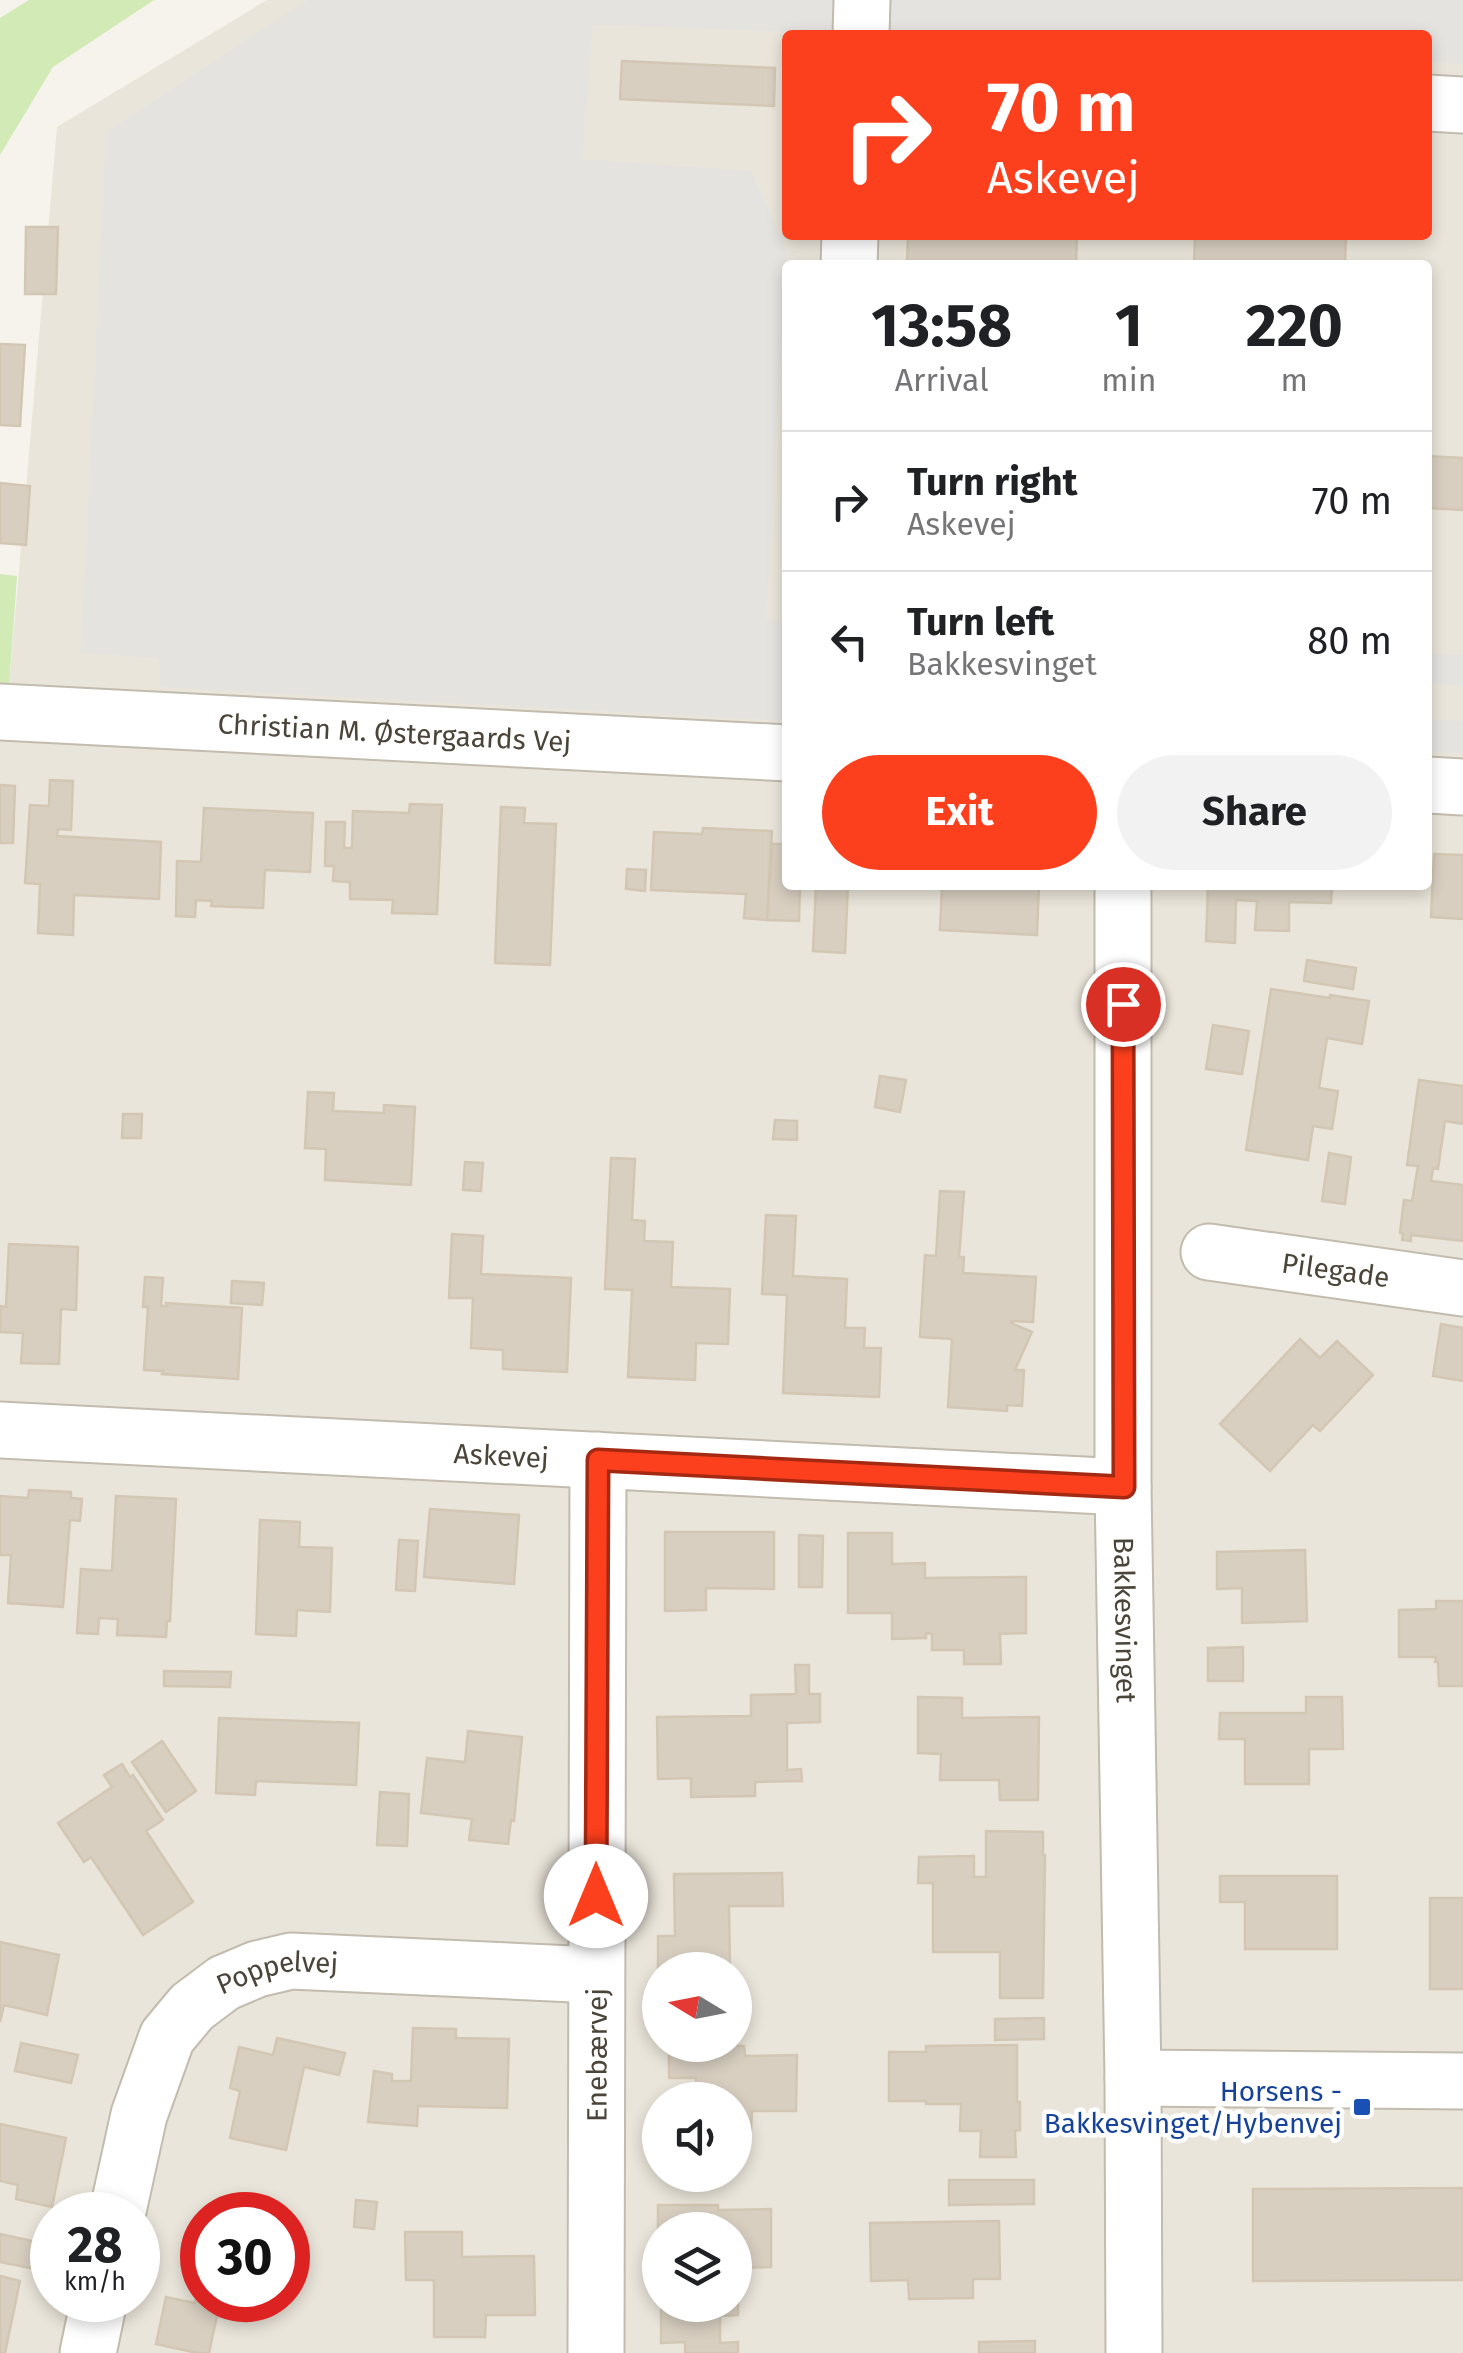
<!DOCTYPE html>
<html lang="en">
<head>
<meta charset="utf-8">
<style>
  body { margin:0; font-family:"Fira Sans",sans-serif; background:#f2f2f2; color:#202124; height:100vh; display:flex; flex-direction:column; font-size:38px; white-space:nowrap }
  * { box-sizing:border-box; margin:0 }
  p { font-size:32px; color:#757577 }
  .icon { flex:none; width:55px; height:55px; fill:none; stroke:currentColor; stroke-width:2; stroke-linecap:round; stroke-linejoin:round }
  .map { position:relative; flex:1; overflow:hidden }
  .panel { position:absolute; left:782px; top:260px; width:650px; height:630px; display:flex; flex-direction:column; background:#fff; border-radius:10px; box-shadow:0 5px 15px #0003 }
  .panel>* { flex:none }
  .guide { position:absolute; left:782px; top:30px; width:650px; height:210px; border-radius:10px; box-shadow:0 5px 15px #0003; background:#fc3f1d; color:#fff; overflow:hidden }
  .needle { width:65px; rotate:280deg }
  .fabs { position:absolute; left:642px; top:1952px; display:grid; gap:20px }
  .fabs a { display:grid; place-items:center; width:110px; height:110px; border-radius:50%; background:#fff; box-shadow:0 5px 15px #0003; font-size:50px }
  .speed { position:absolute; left:30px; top:2192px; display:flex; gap:20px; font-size:50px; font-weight:700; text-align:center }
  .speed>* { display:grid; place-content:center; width:130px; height:130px; border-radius:50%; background:#fff; box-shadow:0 5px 15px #0003; line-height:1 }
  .speed small { font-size:25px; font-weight:400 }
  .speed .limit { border:15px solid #d22; background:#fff; color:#111 }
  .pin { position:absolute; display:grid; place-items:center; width:85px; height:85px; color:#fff; margin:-42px; border:5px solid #fff; border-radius:50%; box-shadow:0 2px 10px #0007 }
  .me { position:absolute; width:110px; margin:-55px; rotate:0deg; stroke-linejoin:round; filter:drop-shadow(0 0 8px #0008) }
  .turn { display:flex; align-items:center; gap:35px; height:210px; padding:0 40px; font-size:45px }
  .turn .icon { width:130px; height:130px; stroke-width:2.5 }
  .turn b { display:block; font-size:70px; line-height:85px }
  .eta { display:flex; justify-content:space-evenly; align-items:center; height:170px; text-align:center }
  .eta b { font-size:60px; font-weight:700; line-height:70px }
  .action { display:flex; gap:20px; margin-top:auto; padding:20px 40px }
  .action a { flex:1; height:115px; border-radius:60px; background:#fc3f1d; color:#fff; font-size:40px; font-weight:700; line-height:115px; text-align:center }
  .action a+a { background:#f2f2f2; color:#202124 }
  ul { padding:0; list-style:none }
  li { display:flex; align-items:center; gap:30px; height:140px; padding:0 40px; border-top:2px solid #e0e0e0 }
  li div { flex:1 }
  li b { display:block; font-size:38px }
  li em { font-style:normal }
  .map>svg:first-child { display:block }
  .residential { fill:#eae5da; fill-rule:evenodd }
  .green { fill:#d2eab5 }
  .parking { fill:#e5e3e0 }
  .building { fill:#d8cfc1; stroke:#d3c7b4; stroke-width:2.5 }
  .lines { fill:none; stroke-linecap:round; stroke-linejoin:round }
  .minor-casing { stroke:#c2bbae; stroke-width:59 }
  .minor { stroke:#fff; stroke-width:55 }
  .route-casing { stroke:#a42913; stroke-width:25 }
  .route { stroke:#fc3f1d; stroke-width:18 }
  .transit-dot { fill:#1a4fb4; stroke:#fff; stroke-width:4 }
  .labels { text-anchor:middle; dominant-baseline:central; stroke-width:9; stroke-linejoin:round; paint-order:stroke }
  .street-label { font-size:28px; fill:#4b4439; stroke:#fff }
  .transit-label { font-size:28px; fill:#164399; stroke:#fff; text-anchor:end }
</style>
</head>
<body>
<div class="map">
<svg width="1463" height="2353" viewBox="0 0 1463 2353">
  <rect width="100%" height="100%" fill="#f6f3ec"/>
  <path class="residential" d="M267,0H1463V2353H0V687H9L57,127ZM788,35H1428V235H788ZM788,265H1428V885H788ZM660,1970H735V2045H660ZM660,2100H735V2175H660ZM52,2215H138V2300H52ZM202,2215H288V2300H202ZM660,2230H735V2305H660Z"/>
  <g class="green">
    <polygon points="29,0 154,0 53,67 0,155 0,18"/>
    <polygon points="0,574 17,576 9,687 0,687"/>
  </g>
  <g class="parking">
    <polygon points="308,0 1463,0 1463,64 1428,62 1428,35 888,35 593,25 582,159 751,171 787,250 766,620 787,622 787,721 159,687 159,658 81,653 106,132"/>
    <polygon points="1428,653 1463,654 1463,686 1428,684"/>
    <polygon points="1428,719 1463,721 1463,753 1428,752"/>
  </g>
  <g class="building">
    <polygon points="622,61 775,68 774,106 620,99"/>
    <polygon points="26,227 58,227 56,294 25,294"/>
    <polygon points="908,235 1077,235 1076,265 907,265"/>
    <polygon points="1195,235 1346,235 1345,265 1194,265"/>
    <polygon points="0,344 25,345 20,426 0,425"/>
    <polygon points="1428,456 1463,458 1463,510 1428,508"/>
    <polygon points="0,483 30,486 26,545 0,543"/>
    <polygon points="50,780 73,781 71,830 58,829 57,836 161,842 159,899 74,895 73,935 38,933 40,884 25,883 30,805 49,806"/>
    <polygon points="0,785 15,786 13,843 0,843"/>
    <polygon points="410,804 442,805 437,914 392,913 393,900 350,899 350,882 333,881 334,866 325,866 326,822 345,822 344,848 352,848 353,811 409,813"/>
    <polygon points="501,807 525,808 524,823 556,824 550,965 495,963"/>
    <polygon points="204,808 313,813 310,872 265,870 263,908 211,906 212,901 196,900 195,917 176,916 177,861 201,862"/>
    <polygon points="703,828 772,831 767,920 744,918 746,894 651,890 654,832 702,834"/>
    <polygon points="788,842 788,885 800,885 799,921 767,920 772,844 787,844"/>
    <polygon points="1434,854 1463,855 1463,919 1431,917"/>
    <polygon points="627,869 646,870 645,891 626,889"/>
    <polygon points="816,885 848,885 845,953 813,951"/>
    <polygon points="942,885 1039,885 1037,935 940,930"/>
    <polygon points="1208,885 1332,885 1331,903 1289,902 1289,931 1255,930 1257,901 1236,900 1235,943 1206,941"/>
    <polygon points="1307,960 1356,968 1353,989 1304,981"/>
    <polygon points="1271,989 1330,998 1330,995 1369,1001 1362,1044 1327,1038 1319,1088 1338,1091 1332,1129 1313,1126 1308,1160 1246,1150"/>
    <polygon points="1213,1025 1249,1031 1242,1074 1206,1069"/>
    <polygon points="880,1076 906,1080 900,1112 875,1107"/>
    <polygon points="1419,1080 1463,1086 1463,1124 1445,1121 1438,1169 1433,1168 1431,1181 1463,1185 1463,1241 1411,1235 1411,1241 1402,1240 1403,1234 1400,1233 1404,1200 1412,1201 1418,1166 1407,1165"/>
    <polygon points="308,1092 334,1093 333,1111 384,1113 384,1105 415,1107 411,1185 325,1180 326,1149 305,1148"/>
    <polygon points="123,1114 142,1114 141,1138 122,1138"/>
    <polygon points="775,1120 797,1121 797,1140 773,1139"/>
    <polygon points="1329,1153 1351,1157 1345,1204 1322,1201"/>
    <polygon points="611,1158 635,1159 632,1220 645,1221 644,1241 673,1242 671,1287 730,1289 728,1344 696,1343 695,1380 628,1377 632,1290 605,1289"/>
    <polygon points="465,1162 483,1163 481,1191 463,1190"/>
    <polygon points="940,1191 964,1192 959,1257 964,1257 963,1273 1036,1277 1033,1322 1011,1321 1011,1323 1032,1332 1015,1370 1024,1370 1022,1406 1007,1405 1007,1411 948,1407 952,1339 920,1337 925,1255 936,1256"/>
    <polygon points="766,1215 796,1216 793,1276 847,1279 845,1328 865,1328 864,1348 881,1348 879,1397 783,1393 787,1295 762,1294"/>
    <polygon points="452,1234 483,1236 481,1274 571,1278 567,1372 503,1369 503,1350 471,1348 473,1298 449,1298"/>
    <polygon points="9,1244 78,1247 76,1310 61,1309 59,1364 21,1363 23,1333 0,1332 1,1306 6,1307"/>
    <polygon points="145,1277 163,1278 161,1306 167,1306 166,1303 242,1308 238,1379 162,1374 163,1371 144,1370 148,1307 143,1307"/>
    <polygon points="232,1281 264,1283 262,1305 231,1303"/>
    <polygon points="1441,1324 1463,1328 1463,1381 1433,1376"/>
    <polygon points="1300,1339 1320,1358 1337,1341 1373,1375 1320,1431 1313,1425 1270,1471 1220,1424"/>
    <polygon points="29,1490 71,1492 71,1498 82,1499 80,1521 70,1520 63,1607 8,1603 11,1555 0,1555 0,1496 28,1498"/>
    <polygon points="116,1496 176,1499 170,1621 167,1621 166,1637 117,1635 118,1619 99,1618 98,1634 77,1633 81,1569 112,1571"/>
    <polygon points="430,1509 519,1515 514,1584 424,1577"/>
    <polygon points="260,1520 300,1522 299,1547 332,1548 330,1612 297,1610 296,1636 256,1634"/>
    <polygon points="665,1532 774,1532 774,1589 706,1588 706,1610 665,1611"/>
    <polygon points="848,1533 892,1533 892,1564 925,1563 925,1578 1026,1577 1026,1633 1000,1634 1001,1664 964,1664 964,1650 932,1650 932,1634 926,1633 926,1638 892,1639 892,1613 848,1613"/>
    <polygon points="799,1535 823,1536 822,1587 799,1587"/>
    <polygon points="399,1540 418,1541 415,1591 396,1590"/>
    <polygon points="1305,1550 1307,1621 1242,1623 1242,1588 1217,1589 1217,1552"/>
    <polygon points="1436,1601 1463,1601 1463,1686 1439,1686 1438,1662 1435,1662 1436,1657 1399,1657 1399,1610 1436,1609"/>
    <polygon points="1243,1647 1243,1681 1208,1681 1208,1648"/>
    <polygon points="795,1665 809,1665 809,1694 820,1694 820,1722 787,1723 787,1770 801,1769 802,1781 755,1782 755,1796 691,1797 691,1778 658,1779 657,1717 751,1716 751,1695 796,1694"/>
    <polygon points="164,1671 231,1672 230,1687 164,1686"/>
    <polygon points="918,1697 962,1698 962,1718 1039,1717 1038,1800 1000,1800 999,1780 940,1780 941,1754 918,1753"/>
    <polygon points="1306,1697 1342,1697 1343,1749 1309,1749 1309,1784 1245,1784 1245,1739 1219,1739 1220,1713 1306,1713"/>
    <polygon points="219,1718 359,1723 356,1785 256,1781 255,1795 216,1793"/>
    <polygon points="468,1731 522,1737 514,1821 511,1820 508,1844 469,1840 472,1819 421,1813 427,1758 465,1762"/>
    <polygon points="162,1741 196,1791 166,1812 132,1762"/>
    <polygon points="122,1764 130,1777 133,1775 163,1820 146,1831 193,1902 143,1935 91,1857 84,1862 58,1823 112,1787 104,1775"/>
    <polygon points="380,1792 409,1794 407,1846 377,1845"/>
    <polygon points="986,1831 1043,1832 1043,1855 1045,1855 1043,1998 1000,1998 1000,1952 933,1952 933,1883 918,1883 919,1857 974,1856 974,1877 986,1877"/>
    <polygon points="782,1873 783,1906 729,1906 730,1970 658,1970 658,1936 675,1936 674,1874"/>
    <polygon points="1220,1876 1337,1876 1337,1949 1245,1949 1245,1902 1220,1902"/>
    <rect x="1430" y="1898" width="33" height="91"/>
    <polygon points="0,1942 59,1955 47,2015 4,2005 0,2022"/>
    <polygon points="1044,2018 1044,2039 995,2040 995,2019"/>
    <polygon points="413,2028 456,2029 456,2038 509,2039 507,2108 418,2106 417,2126 368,2122 374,2071 392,2074 392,2081 411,2081"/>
    <polygon points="277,2038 345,2053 339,2075 304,2067 286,2150 230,2138 240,2091 230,2088 239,2047 273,2055"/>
    <polygon points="21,2043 78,2055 71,2083 15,2071"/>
    <polygon points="669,2045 744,2046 745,2056 797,2055 796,2111 752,2111 751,2130 735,2130 735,2100 696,2100 696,2078 669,2078"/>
    <polygon points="1017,2045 1017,2102 1020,2102 1020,2130 1015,2131 1016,2157 980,2157 981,2131 960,2131 961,2104 926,2104 926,2101 889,2101 889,2052 926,2052 926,2046"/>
    <polygon points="0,2124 66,2138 52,2207 16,2199 18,2185 0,2181"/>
    <polygon points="949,2180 1034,2180 1034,2204 949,2205"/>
    <polygon points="1463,2188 1463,2280 1253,2281 1253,2189"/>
    <polygon points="356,2200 377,2202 374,2229 354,2227"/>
    <polygon points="658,2205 718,2205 718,2210 771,2209 771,2267 738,2268 738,2315 720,2316 720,2343 738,2342 738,2353 685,2353 685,2342 661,2343 661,2310 683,2309 683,2305 735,2305 735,2230 660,2230 660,2240 658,2240"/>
    <polygon points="999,2221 1000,2279 973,2279 973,2298 909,2299 908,2280 871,2281 870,2223"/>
    <polygon points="405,2232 462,2232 462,2257 534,2256 535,2315 486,2315 485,2337 434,2337 434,2280 406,2280"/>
    <polygon points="0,2234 41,2243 35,2269 0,2262"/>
    <polygon points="202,2268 202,2300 251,2300 247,2322 217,2316 209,2353 197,2353 156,2344 166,2297 195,2303"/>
    <polygon points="0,2276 20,2281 5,2353 0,2353"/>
    <polygon points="1035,2341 1035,2353 979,2353 979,2342"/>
  </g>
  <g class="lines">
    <defs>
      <g id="minor">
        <polyline points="861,35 862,0"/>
        <polyline points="1428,103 1463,105"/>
        <polyline points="849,265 850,235"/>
        <path id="s1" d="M0,712L788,753"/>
        <polyline points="1428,785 1463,787"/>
        <path id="s2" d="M1123,885V1487L1133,2078L1134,2353"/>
        <path id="s3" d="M1209,1252L1463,1288"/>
        <path id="s4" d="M0,1430L1123,1487"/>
        <polyline points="1133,2078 1463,2081"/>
        <path id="s5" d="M117,2215L139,2115L167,2037L192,2007L224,1983L257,1969L291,1961L595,1975"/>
        <polyline points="88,2353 99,2300"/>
        <path id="s6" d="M596,2353L598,1460"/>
      </g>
    </defs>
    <use href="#minor" class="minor-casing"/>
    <use href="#minor" class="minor"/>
  </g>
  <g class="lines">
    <defs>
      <polyline id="route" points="596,1896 598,1460 1124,1487 1123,1004"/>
    </defs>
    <use href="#route" class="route-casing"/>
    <use href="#route" class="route"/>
  </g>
  <rect class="transit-dot" x="1352" y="2097" width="20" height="20" rx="5"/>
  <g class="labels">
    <g class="street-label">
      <text stroke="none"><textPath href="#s1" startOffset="395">Christian M. Østergaards Vej</textPath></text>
      <text stroke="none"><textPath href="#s3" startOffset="128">Pilegade</textPath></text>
      <text stroke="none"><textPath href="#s4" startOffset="502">Askevej</textPath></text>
      <text stroke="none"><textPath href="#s2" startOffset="735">Bakkesvinget</textPath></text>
      <text stroke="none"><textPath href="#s5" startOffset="320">Poppelvej</textPath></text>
      <text stroke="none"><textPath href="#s6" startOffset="298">Enebærvej</textPath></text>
    </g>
    <g class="transit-label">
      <text x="1342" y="2091">Horsens -<tspan x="1342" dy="32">Bakkesvinget/Hybenvej</tspan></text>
    </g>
  </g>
</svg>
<div class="fabs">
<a><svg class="needle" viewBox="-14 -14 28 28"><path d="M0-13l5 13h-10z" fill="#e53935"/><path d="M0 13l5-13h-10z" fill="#757577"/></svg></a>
<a><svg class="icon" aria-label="sound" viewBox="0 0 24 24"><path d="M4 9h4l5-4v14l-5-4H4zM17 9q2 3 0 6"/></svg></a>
<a><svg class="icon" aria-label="layers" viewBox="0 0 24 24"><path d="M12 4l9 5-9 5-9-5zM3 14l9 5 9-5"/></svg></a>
</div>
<div class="speed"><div>28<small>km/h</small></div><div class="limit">30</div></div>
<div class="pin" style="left:1123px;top:1004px;background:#d93025"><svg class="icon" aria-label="arrive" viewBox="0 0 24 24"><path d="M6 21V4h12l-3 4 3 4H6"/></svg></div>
<svg class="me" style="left:596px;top:1896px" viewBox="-20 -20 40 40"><circle r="19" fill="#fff"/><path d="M0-13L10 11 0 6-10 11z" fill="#fc3f1d"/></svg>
<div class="guide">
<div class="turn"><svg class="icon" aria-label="right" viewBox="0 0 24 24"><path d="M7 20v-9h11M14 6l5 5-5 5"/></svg><div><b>70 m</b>Askevej</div></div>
</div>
<section class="panel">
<div class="eta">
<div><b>13:58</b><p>Arrival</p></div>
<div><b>1</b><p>min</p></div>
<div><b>220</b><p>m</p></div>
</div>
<ul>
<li><svg class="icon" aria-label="right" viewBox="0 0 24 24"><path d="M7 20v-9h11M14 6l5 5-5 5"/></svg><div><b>Turn right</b><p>Askevej</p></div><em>70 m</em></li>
<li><svg class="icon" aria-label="left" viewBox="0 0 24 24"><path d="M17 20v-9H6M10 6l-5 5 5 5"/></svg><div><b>Turn left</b><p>Bakkesvinget</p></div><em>80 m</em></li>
</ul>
<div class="action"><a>Exit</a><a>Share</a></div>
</section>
</div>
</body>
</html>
